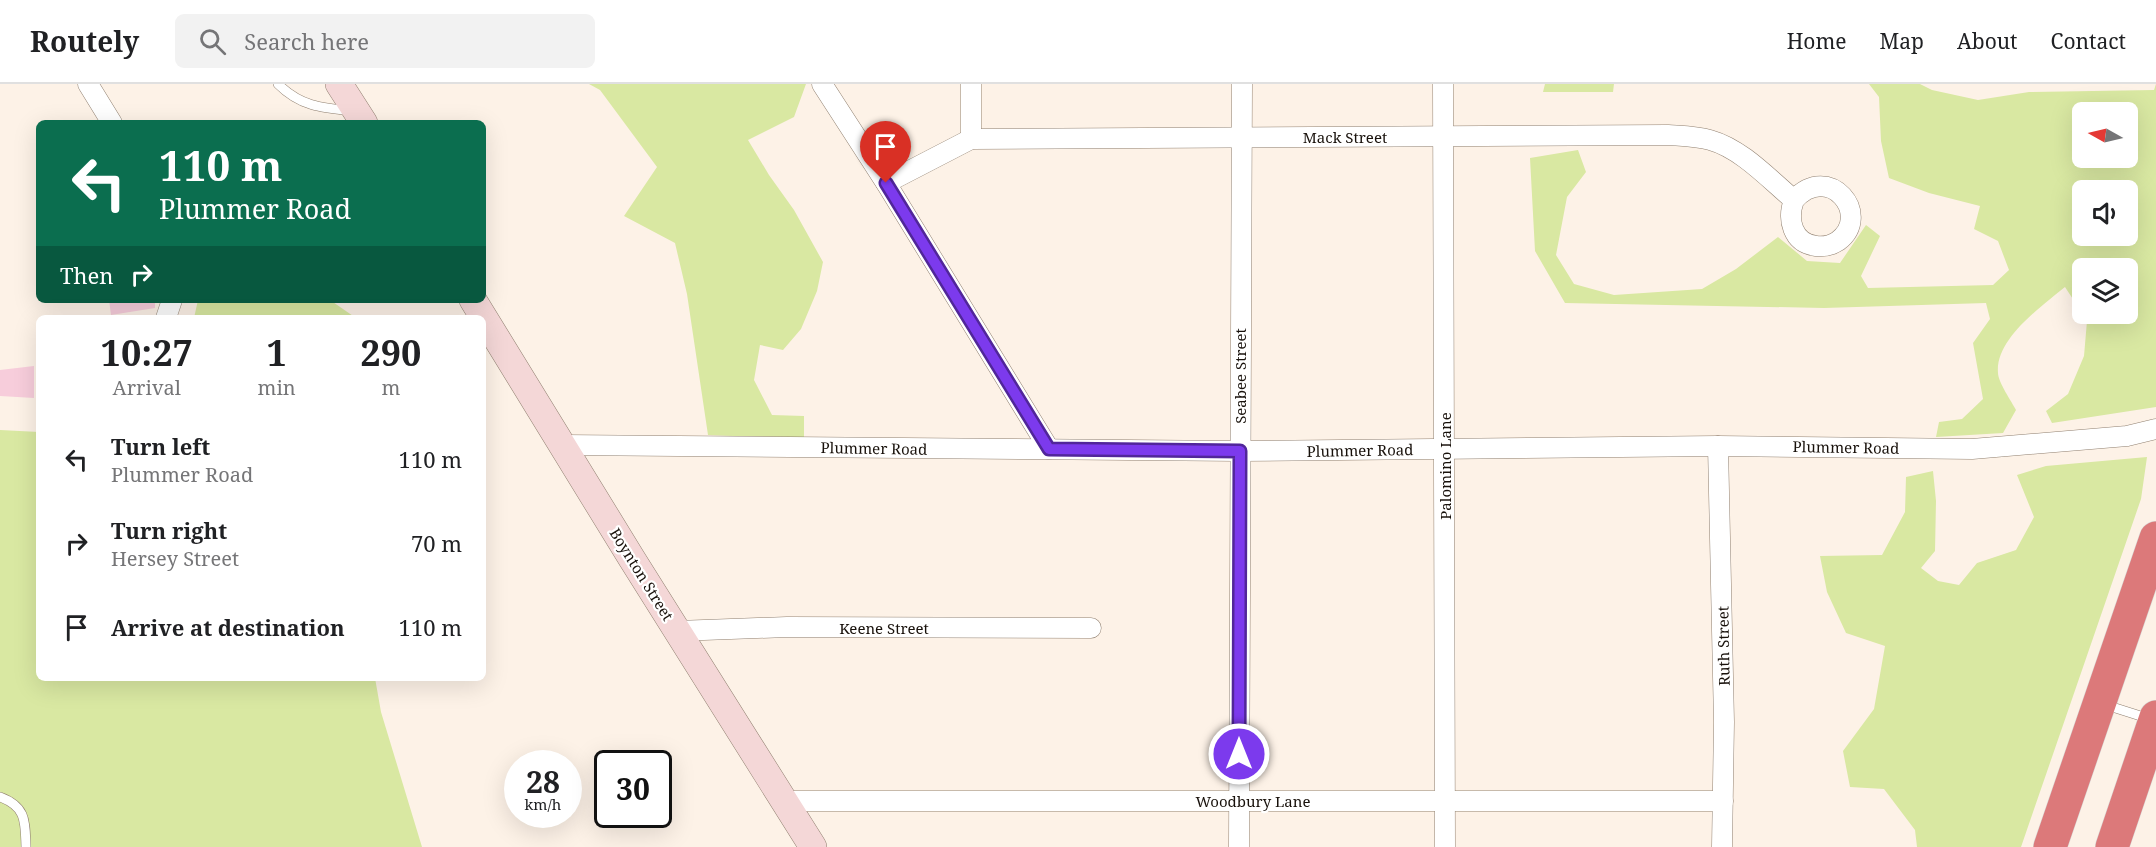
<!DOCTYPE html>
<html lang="en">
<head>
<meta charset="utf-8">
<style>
  body { margin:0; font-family:"Noto Serif",serif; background:#f2f2f2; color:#202124; height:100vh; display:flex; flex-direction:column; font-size:22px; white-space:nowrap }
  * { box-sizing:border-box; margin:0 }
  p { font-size:20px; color:#757577 }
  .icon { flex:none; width:33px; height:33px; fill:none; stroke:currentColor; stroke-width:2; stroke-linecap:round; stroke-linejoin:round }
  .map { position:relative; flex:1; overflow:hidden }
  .drawer { position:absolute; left:36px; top:231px; width:450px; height:366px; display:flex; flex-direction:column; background:#fff; border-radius:9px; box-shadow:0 6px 24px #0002 }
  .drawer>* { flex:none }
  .guide { position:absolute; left:36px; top:36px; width:450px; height:183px; border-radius:9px; box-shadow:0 6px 24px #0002; background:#0b6e4f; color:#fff; overflow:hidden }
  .needle { width:39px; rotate:278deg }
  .buttons { position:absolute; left:2072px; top:18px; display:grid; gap:12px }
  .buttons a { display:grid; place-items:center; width:66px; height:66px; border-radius:9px; background:#fff; box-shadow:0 6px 24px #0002; font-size:30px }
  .speed { position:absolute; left:504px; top:666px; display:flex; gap:12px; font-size:30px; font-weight:700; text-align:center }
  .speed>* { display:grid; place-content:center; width:78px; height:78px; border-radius:50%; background:#fff; box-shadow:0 6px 24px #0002; line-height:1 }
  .speed small { font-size:15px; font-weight:400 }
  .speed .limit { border:3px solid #111; border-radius:9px; background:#fff; color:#111 }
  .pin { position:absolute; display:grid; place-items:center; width:51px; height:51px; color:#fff; margin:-62px -26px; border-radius:50% 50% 50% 0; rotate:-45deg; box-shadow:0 0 6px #0007 }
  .pin .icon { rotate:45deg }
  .me { position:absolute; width:66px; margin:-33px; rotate:0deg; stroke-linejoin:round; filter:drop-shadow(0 0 4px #0008) }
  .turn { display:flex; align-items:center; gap:21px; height:126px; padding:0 24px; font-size:27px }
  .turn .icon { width:78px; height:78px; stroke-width:2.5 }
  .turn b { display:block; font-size:42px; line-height:51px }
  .then { display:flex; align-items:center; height:57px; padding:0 24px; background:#0003; gap:12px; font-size:22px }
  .eta { display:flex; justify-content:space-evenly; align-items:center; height:102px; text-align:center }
  .eta b { font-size:36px; font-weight:700; line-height:42px }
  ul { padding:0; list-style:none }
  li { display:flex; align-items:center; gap:18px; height:84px; padding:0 24px }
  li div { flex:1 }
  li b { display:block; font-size:22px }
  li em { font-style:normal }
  header { display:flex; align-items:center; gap:36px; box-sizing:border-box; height:84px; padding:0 30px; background:#fff; border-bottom:2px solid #e0e0e0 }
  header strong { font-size:28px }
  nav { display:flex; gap:33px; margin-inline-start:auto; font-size:21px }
  .search { width:420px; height:54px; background:#f2f2f2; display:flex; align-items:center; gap:15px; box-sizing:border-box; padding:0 21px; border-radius:9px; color:#757577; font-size:22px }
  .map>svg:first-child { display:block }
  .green { fill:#d9e8a2; fill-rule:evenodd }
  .building { fill:#f7cddb }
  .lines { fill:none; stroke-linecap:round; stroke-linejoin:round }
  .lane-casing { stroke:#918171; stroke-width:10 }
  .street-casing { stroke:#918171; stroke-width:21 }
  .secondary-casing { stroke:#918171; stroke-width:28 }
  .highway-casing { stroke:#d5d4d3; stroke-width:34 }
  .lane { stroke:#fff; stroke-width:9 }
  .street { stroke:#fff; stroke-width:20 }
  .secondary { stroke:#f4d7d7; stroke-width:27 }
  .highway { stroke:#dc797a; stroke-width:33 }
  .route-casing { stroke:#51269a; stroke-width:15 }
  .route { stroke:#7c3aed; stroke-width:10 }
  .labels { text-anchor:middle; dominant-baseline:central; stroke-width:4.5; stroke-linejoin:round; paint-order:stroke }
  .street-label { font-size:15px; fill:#18110b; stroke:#fff }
</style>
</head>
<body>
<header>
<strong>Routely</strong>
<div class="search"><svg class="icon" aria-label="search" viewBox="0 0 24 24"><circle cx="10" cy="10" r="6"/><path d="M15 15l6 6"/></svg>Search here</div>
<nav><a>Home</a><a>Map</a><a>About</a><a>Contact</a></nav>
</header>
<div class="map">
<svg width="2156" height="763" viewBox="0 0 2156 763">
  <rect width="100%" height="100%" fill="#fdf2e7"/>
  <g class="green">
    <polygon points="589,0 806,0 794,33 748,56 769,91 794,126 823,178 817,207 801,245 783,266 760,261 754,296 772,331 804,332 804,355 708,351 687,210 675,159 624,132 657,83 600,6"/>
    <polygon points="1545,0 1614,0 1613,8 1543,8"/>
    <path d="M1869,0H1920L1932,6L1978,16L2029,8L2154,6L2156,0V323L2052,339L2046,327L2068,310L2084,272L2087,237L2083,230H2127V184H2082V229L2065,203C2042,222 1995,255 1998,289C1998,298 2012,318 2016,326L2003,349L1936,353L1939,338L1962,335L1983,315L1973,259L1990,235L1986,219L1824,224L1565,219L1535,167L1530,74L1578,66L1586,88L1567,113L1556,171L1574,200L1614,211L1702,205L1736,185L1778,153L1807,177L1840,179L1866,141L1880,152L1861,192L1868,204L1993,201L2009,186L1998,157L1974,145L1980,122L1929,109L1889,94L1881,57L1879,13ZM2127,28V74H2082V28ZM2127,106V152H2082V106Z"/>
    <polygon points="198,216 330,216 356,234 194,234"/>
    <polygon points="0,346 39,348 39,594 375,594 381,628 422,763 0,763"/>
    <polygon points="2147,373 2141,415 2021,763 1917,763 1915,746 1884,705 1850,703 1843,667 1874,625 1885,562 1846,549 1827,508 1820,472 1882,471 1905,428 1906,393 1933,387 1936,417 1935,467 1921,484 1938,497 1959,501 1977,479 2016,466 2034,433 2017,391 2046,382"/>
  </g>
  <g class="building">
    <polygon points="109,216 155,216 155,224 111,231"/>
    <polygon points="34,282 34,314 0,312 0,286"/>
  </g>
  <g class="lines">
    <defs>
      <g id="lane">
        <path d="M278,0C300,22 321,24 351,27"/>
        <polyline points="2106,621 2150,635"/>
        <path d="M0,713C27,723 25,738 26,763"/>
      </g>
      <g id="street">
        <polyline points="88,0 112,39"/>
        <polyline points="822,0 886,99 1049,365"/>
        <polyline points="1443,0 1445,763"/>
        <polyline points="971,55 971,0"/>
        <path d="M886,99L971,55L1668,51C1682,52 1696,52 1710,56C1742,65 1769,95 1794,116C1787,135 1792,159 1816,162C1824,163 1832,161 1838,157C1873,131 1829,77 1794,116"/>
        <polyline points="166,234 172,216"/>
        <polyline points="563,361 1240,367 1718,362 1972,365 2127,352 2156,345"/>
        <polyline points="1718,362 1724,638 1722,763"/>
        <polyline points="677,547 787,543 1091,544"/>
        <polyline points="783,717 1723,717"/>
        <polyline points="1239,763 1242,0"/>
      </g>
      <g id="secondary">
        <polyline points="339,0 364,39"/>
        <polyline points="473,216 632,475 813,763"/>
      </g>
      <g id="highway">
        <polyline points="2050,763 2156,454"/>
        <polyline points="2112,763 2156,633"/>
      </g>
    </defs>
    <use href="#lane" class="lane-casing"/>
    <use href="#street" class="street-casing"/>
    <use href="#secondary" class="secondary-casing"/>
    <use href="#highway" class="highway-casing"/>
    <use href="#lane" class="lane"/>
    <use href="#street" class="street"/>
    <use href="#secondary" class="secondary"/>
    <use href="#highway" class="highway"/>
  </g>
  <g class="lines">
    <defs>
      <polyline id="route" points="886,99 1049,365 1240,367 1239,670"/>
    </defs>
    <use href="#route" class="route-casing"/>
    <use href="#route" class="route"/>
  </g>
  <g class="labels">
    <g class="street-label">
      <text x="1345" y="53">Mack Street</text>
      <text transform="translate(1240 292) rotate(-90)">Seabee Street</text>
      <text transform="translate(1846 363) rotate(1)">Plummer Road</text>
      <text transform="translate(874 364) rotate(1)">Plummer Road</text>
      <text transform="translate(1360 366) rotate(-1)">Plummer Road</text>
      <text transform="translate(1445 382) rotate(-90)">Palomino Lane</text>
      <text transform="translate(642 490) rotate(58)">Boynton Street</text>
      <text x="884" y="544">Keene Street</text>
      <text transform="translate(1723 562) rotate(-91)">Ruth Street</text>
      <text x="1253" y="717">Woodbury Lane</text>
    </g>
  </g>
</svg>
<div class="buttons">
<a><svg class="needle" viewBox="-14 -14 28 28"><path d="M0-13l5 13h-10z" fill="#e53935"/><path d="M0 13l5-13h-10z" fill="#757577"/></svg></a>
<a><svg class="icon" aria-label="sound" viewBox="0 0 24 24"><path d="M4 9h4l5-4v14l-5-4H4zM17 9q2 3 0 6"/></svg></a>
<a><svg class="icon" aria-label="layers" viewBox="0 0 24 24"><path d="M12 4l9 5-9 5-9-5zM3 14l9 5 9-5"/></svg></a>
</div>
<div class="speed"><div>28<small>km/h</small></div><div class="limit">30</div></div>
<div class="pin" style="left:886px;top:99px;background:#d93025"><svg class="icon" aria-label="arrive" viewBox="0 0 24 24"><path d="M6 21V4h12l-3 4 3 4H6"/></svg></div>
<svg class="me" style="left:1239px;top:670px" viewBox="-20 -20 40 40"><circle r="17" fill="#7c3aed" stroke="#fff" stroke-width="3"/><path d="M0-11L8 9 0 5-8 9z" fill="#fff"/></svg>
<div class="guide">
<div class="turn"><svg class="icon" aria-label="left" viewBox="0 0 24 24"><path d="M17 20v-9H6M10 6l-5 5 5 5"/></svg><div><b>110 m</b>Plummer Road</div></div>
<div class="then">Then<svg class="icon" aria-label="right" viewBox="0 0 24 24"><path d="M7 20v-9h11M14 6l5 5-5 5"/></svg></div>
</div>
<section class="drawer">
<div class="eta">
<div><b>10:27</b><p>Arrival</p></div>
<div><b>1</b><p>min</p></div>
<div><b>290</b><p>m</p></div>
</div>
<ul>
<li><svg class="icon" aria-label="left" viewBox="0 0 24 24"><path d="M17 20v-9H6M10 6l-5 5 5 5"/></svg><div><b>Turn left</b><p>Plummer Road</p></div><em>110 m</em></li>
<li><svg class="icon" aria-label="right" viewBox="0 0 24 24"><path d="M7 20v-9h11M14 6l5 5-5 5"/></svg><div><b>Turn right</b><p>Hersey Street</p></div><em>70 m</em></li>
<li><svg class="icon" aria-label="arrive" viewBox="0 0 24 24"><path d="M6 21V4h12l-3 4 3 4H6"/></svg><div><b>Arrive at destination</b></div><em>110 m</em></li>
</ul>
</section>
</div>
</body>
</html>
